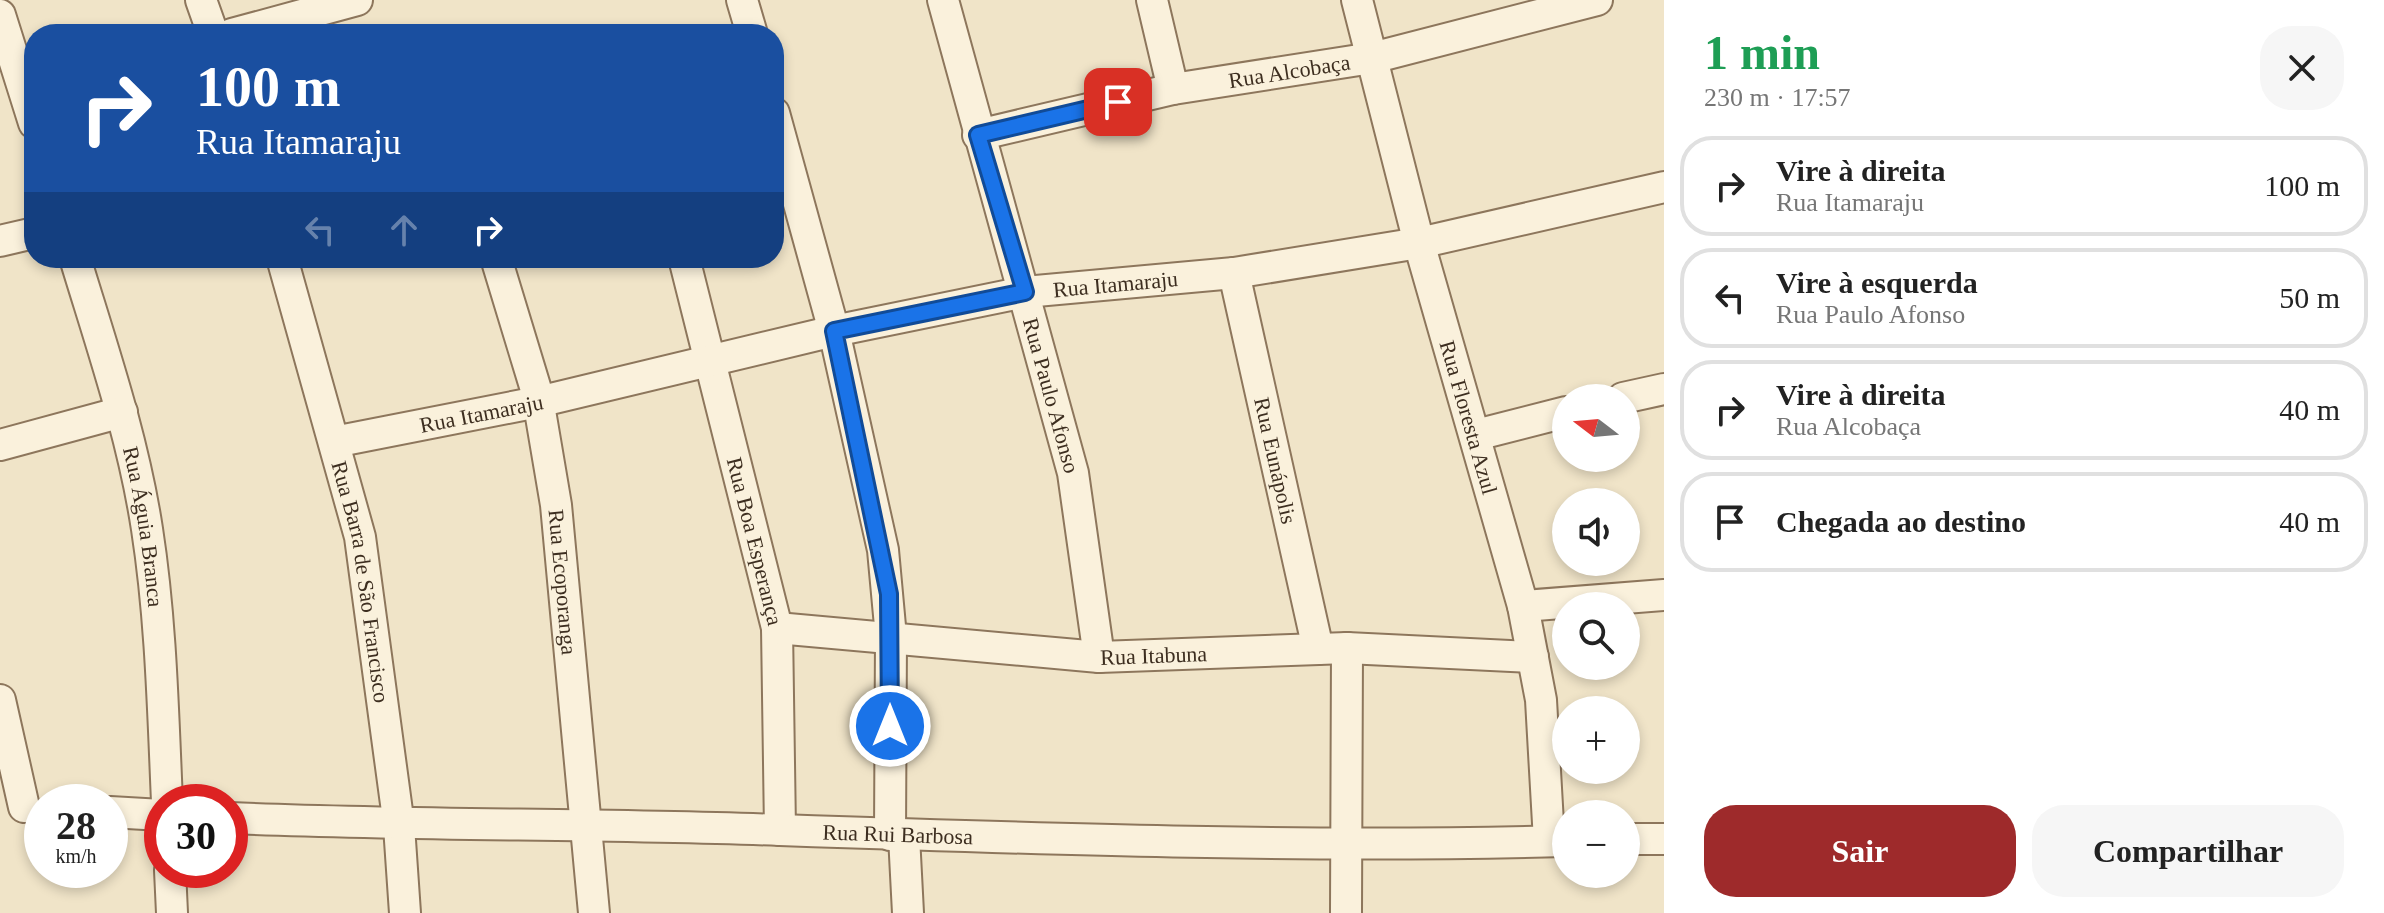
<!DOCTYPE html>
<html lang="pt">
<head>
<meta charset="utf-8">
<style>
  body { margin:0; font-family:"Times New Roman",serif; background:#f6f6f6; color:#222; height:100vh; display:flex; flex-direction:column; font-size:30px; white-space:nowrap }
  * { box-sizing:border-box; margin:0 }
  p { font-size:26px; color:#767676 }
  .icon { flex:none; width:44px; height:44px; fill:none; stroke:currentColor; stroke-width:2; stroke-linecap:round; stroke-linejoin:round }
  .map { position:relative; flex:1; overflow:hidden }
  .details { display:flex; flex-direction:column; background:#fff; width:720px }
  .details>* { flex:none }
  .banner { position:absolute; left:24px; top:24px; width:760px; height:244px; border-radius:32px; box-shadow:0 4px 12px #0003; background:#1a4fa0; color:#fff; overflow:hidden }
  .needle { width:52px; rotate:286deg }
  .buttons { position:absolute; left:1552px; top:384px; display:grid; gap:16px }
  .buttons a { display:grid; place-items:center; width:88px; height:88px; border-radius:50%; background:#fff; box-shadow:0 4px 12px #0003; font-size:40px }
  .speed { position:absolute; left:24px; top:784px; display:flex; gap:16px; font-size:40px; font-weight:700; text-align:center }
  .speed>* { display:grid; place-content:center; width:104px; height:104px; border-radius:50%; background:#fff; box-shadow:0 4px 12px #0003; line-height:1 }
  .speed small { font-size:20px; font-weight:400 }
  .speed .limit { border:12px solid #d22; background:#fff; color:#111 }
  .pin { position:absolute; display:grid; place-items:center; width:68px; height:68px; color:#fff; margin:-34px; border-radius:16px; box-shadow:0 4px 12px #0006 }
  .me { position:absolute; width:88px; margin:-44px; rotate:0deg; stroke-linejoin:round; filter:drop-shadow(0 0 6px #0008) }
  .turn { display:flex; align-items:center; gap:28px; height:168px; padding:0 40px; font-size:36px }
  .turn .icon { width:104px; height:104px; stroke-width:2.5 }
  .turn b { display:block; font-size:56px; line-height:68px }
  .lanes { display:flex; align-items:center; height:76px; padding:0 40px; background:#0003; justify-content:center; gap:40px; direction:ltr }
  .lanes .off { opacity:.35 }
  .round { display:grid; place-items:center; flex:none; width:84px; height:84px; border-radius:32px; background:#f6f6f6 }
  .headline { display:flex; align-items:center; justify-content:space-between; height:136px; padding:0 40px }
  h1 { font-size:48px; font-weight:700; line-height:60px; color:#1e9e55 }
  .cta { display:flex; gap:16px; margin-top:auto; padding:16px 40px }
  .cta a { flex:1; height:92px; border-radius:32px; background:#9e2a2b; color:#fff; font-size:32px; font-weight:700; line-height:92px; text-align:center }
  .cta a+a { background:#f6f6f6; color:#222 }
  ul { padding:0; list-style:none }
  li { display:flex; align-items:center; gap:24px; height:100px; margin:0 16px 12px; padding:0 24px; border:4px solid #e0e0e0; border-radius:32px }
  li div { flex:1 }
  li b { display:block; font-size:30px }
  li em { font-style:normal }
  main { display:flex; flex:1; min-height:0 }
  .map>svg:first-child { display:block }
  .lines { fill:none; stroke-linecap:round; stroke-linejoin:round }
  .street-casing { stroke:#8d765c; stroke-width:34 }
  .street { stroke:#faf1dc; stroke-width:30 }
  .route-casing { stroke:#114b97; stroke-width:20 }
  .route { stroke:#1a73e8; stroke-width:14 }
  .labels { text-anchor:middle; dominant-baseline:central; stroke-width:8; stroke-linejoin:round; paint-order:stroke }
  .street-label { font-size:22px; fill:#3d2e20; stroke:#f7eed8 }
</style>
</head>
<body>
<main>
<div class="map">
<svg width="1664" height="913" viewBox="0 0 1664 913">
  <rect width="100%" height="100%" fill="#f0e4c8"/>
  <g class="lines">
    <defs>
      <g id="street">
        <polyline points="201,0 213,34"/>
        <polyline points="742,0 752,34"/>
        <path id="s1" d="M943,0L1073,473L1099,657"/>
        <polyline points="1152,0 1173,89"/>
        <path id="s2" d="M1357,0L1419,243L1523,606L1541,700L1549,841"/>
        <polyline points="0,15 34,123"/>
        <polyline points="232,34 357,0"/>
        <polyline points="774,113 834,331 883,550 891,637 890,835"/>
        <path id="s3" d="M978,135L1173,89L1372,58L1597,0"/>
        <polyline points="0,241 34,233"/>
        <path id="s4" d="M75,258C102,347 133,437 147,529C161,619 163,711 167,802"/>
        <path id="s5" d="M282,258L360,537L399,826L405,913"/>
        <path id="s6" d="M496,258L537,393L556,505L594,913"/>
        <path id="s7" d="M684,258L777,628L780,830"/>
        <path id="s8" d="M1234,273L1318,649"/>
        <polyline points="1623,398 1664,389"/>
        <polyline points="1476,435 1566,412"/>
        <path id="s9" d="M334,442L538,402L834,331L1025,292L1234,273L1419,243L1664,187"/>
        <polyline points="0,445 122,412"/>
        <polyline points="1523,606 1664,595"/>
        <path id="s10" d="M777,628L1099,657L1347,648L1533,657"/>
        <polyline points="0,700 24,807"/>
        <polyline points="110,812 162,815"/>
        <path id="s11" d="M230,818C414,826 597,823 780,830C1042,839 1304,848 1566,841"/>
        <polyline points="904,836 908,913"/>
        <polyline points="1626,839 1664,839"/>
        <polyline points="170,870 172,913"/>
        <polyline points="1346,913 1347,648"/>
      </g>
    </defs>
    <use href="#street" class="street-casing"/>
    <use href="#street" class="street"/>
  </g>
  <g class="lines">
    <defs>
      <polyline id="route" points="890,726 889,594 834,331 1025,292 978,135 1118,102"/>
    </defs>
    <use href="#route" class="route-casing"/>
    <use href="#route" class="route"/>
  </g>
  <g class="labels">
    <g class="street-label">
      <text stroke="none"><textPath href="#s3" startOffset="318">Rua Alcobaça</textPath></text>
      <text stroke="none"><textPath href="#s9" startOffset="798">Rua Itamaraju</textPath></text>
      <text stroke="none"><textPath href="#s1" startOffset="410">Rua Paulo Afonso</textPath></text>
      <text stroke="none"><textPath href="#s9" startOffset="150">Rua Itamaraju</textPath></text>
      <text stroke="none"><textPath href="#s2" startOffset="432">Rua Floresta Azul</textPath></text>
      <text stroke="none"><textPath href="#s8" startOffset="192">Rua Eunápolis</textPath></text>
      <text stroke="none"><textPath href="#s4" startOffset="278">Rua Águia Branca</textPath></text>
      <text stroke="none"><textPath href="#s7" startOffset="292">Rua Boa Esperança</textPath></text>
      <text stroke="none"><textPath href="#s5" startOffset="334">Rua Barra de São Francisco</textPath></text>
      <text stroke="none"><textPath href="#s6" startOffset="332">Rua Ecoporanga</textPath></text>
      <text stroke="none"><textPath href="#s10" startOffset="378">Rua Itabuna</textPath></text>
      <text stroke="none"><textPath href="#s11" startOffset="668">Rua Rui Barbosa</textPath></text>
    </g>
  </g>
</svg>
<div class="buttons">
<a><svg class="needle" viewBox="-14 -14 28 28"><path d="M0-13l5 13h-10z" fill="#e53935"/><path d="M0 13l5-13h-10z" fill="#767676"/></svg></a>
<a><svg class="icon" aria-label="sound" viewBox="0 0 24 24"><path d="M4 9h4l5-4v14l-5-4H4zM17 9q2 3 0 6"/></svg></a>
<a><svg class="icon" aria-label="search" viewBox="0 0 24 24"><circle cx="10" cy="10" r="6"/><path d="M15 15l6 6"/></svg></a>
<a>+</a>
<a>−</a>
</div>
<div class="speed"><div>28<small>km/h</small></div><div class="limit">30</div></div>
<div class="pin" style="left:1118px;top:102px;background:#d93025"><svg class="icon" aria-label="arrive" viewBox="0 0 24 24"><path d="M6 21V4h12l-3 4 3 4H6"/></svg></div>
<svg class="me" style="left:890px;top:726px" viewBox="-20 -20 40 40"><circle r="17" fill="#1a73e8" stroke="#fff" stroke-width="3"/><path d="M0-11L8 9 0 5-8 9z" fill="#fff"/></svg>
<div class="banner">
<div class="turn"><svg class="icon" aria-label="right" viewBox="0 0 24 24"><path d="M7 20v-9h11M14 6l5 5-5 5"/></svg><div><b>100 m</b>Rua Itamaraju</div></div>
<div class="lanes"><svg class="icon off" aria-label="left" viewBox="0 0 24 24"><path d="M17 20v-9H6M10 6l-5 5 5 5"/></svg><svg class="icon off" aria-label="ahead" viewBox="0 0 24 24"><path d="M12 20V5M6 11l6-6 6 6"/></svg><svg class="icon" aria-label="right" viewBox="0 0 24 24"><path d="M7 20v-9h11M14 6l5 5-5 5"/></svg></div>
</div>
</div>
<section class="details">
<div class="headline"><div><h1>1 min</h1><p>230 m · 17:57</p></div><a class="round"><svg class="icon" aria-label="close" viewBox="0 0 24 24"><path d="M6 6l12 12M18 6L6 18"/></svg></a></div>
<ul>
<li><svg class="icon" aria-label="right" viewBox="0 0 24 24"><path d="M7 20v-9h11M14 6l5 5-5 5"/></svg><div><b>Vire à direita</b><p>Rua Itamaraju</p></div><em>100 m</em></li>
<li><svg class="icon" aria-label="left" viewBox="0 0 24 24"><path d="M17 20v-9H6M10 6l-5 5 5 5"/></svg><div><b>Vire à esquerda</b><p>Rua Paulo Afonso</p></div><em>50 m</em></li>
<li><svg class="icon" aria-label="right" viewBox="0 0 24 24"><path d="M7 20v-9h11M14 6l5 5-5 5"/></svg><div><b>Vire à direita</b><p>Rua Alcobaça</p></div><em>40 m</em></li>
<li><svg class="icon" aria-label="arrive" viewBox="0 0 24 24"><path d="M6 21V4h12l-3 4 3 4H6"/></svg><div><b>Chegada ao destino</b></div><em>40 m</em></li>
</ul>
<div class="cta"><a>Sair</a><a>Compartilhar</a></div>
</section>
</main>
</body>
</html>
